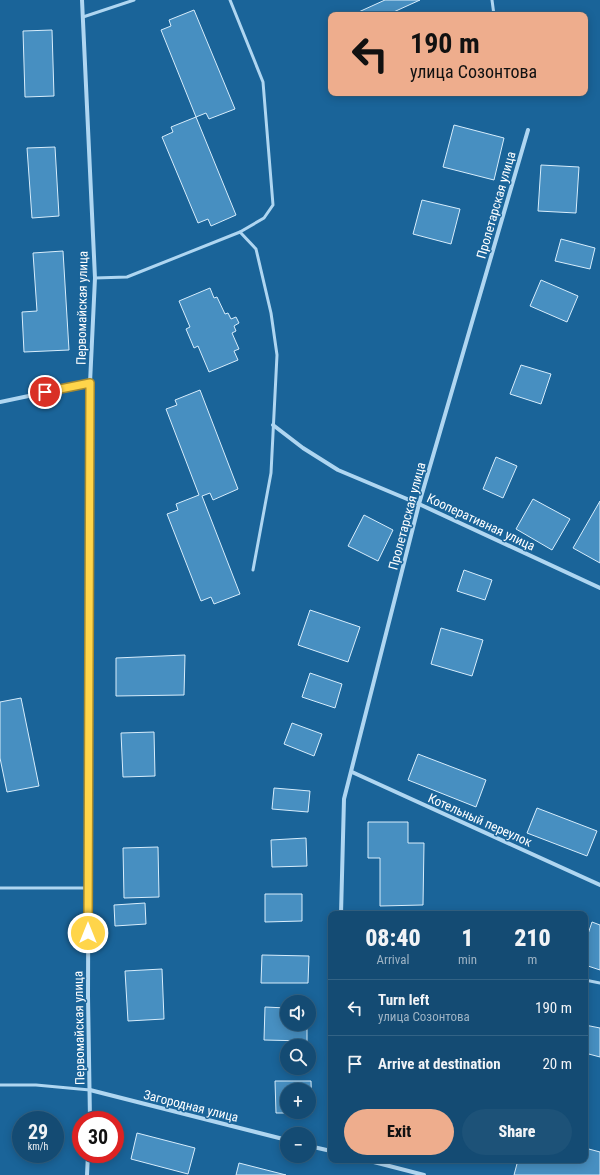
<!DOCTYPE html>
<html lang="en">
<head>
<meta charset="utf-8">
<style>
  body { margin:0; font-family:"Roboto Condensed",sans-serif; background:#1d5278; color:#f1f3f6; height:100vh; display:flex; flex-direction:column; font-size:15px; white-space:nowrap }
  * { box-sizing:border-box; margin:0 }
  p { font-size:13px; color:#9db3c4 }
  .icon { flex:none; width:22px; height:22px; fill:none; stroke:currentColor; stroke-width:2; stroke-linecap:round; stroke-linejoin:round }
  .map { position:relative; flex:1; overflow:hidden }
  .sheet { position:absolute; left:328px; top:911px; width:260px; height:252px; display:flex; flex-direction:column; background:#144b73; border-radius:8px; box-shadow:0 2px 10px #0003,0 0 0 1px #336385 }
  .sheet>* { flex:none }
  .top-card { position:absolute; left:328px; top:12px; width:260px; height:84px; border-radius:8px; box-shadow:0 2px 10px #0003,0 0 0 1px #336385; background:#eead8d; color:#111; overflow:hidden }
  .tools { position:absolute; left:280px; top:995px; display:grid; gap:8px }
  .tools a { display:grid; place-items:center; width:36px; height:36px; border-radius:50%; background:#144b73; box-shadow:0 2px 10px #0003,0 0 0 1px #336385; font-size:20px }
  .speed { position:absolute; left:12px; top:1111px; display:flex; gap:8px; font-size:20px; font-weight:700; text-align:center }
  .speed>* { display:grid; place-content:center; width:52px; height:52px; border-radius:50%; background:#144b73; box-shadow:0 2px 10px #0003,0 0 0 1px #336385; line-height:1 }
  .speed small { font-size:10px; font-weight:400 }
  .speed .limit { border:6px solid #d22; background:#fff; color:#111 }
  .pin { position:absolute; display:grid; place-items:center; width:34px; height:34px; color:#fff; margin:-17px; border:2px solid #fff; border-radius:50%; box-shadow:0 1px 4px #0007 }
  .me { position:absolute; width:44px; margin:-22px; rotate:0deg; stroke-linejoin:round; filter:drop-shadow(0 0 3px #0008) }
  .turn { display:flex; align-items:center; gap:14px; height:84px; padding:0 16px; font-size:18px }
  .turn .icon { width:52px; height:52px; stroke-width:2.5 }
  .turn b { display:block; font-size:28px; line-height:34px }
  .eta { display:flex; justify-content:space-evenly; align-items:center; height:68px; text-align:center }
  .eta b { font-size:24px; font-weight:800; line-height:28px }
  .action { display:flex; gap:8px; margin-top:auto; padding:8px 16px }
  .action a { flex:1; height:46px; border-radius:24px; background:#eead8d; color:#111; font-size:16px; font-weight:800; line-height:46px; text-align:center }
  .action a+a { background:#1d5278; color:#f1f3f6 }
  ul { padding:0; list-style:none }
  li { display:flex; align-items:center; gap:12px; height:56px; padding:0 16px; border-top:1px solid #336385 }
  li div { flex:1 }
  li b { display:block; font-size:15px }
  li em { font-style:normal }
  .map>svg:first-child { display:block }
  .building { fill:#478fc1; stroke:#d7edfc; fill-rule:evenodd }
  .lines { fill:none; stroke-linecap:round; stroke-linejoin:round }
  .service { stroke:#afd6f1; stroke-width:3 }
  .minor { stroke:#afd6f1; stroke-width:4 }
  .route-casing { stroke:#a68a30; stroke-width:10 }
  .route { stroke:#ffd54a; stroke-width:7 }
  .labels { text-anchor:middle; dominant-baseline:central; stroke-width:3; stroke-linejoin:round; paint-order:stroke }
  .street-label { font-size:13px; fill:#fff; stroke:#1a6499 }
</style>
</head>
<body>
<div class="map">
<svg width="600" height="1175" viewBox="0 0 600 1175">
  <rect width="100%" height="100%" fill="#1a6499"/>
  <g class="building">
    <polygon points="385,0 420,0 387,15 352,15"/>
    <polygon points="194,10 235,109 209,119 206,113 196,117 161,30 171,26 169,20"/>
    <polygon points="52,30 54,96 25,97 23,31"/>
    <polygon points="196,117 236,215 211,226 208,219 198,223 162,137 173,132 171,127"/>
    <polygon points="454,125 504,138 494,180 443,167"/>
    <polygon points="55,147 59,216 32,218 27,148"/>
    <polygon points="541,165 579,167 576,213 538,211"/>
    <polygon points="422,200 460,209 451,244 413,234"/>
    <polygon points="561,239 595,248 590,269 555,261"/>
    <polygon points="63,251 69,350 24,352 22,312 37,311 33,253"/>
    <polygon points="541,280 578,296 567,322 530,306"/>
    <polygon points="210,288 214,298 217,297 225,314 228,313 231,319 236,317 239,323 234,326 236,331 232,333 239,349 234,351 238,360 209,372 198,346 194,348 186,329 190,327 179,301"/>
    <polygon points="521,365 551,374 541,404 510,394"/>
    <polygon points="200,390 238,489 213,500 210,493 202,496 240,594 214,604 211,597 201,601 167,514 178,510 176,504 199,495 166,409 177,405 175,400"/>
    <polygon points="496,457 517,466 503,498 483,489"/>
    <polygon points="533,499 570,519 552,550 516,529"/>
    <polygon points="600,501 600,563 573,548"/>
    <polygon points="364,515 393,530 378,561 348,546"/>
    <polygon points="464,570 492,580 485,600 457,591"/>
    <polygon points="310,610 360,627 348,662 298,645"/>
    <polygon points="441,628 483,640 472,676 431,664"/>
    <polygon points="185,655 184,695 116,696 116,658"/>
    <polygon points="310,673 342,684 335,708 302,697"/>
    <polygon points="21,698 39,786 7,792 0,758 0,702"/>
    <polygon points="292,723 322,734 314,756 284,744"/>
    <polygon points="154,732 155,776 123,777 121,733"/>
    <polygon points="418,754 486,780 476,807 408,780"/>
    <polygon points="274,788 310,791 308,812 272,809"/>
    <polygon points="537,808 597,831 587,856 527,833"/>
    <polygon points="368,822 408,822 408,843 424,843 423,905 380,906 380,858 368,858"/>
    <polygon points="306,838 307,866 272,867 271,840"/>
    <polygon points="158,847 159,897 124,898 123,848"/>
    <polygon points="265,894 302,894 302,921 265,922"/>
    <polygon points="145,903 146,924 115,926 114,905"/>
    <polygon points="592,922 600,925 600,970 585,965 585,943"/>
    <polygon points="262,955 309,956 308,983 261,983"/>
    <polygon points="162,969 164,1019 128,1021 125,971"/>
    <polygon points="265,1007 287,1008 287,1024 307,1024 307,1041 264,1040"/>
    <polygon points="585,1025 600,1028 600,1057 585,1053"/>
    <path d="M275,1081H311L312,1113H276ZM287,1090H309V1112H287Z"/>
    <polygon points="137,1133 195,1148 188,1174 131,1159"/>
    <polygon points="585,1148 600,1152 600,1175 514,1175 518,1160 585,1160"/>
    <polygon points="239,1163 286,1175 236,1175"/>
  </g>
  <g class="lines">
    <g class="service">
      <polyline points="492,0 494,15"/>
      <polyline points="83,17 134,0"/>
      <polyline points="240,232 256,249 271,313 277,355 271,473 253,570"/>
      <polyline points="95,278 127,277 240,232 264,218 273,205 263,82 230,0"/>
      <polyline points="0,888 89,888"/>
      <polyline points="585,980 600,983"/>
      <polyline points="0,1085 36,1085 90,1090"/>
    </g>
    <g class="minor">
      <polyline points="82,0 95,278 90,383 88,996 90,1120"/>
      <polyline points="0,402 90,383"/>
      <polyline points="273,425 303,448 338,470 419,504 600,588"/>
      <polyline points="352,772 600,885"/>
      <polyline points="341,914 344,799 419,504 528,130"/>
      <polyline points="90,1090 287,1140"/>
      <polyline points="309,1146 331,1151"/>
      <polyline points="366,1160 424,1175"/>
      <polyline points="87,1175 88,1154"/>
    </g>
  </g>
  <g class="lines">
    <defs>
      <polyline id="route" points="45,392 90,383 88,933"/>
    </defs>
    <use href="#route" class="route-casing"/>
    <use href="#route" class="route"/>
  </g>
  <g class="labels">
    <g class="street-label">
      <text transform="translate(496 205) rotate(-74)">Пролетарская улица</text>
      <text transform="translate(82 308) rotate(-89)">Первомайская улица</text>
      <text transform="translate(407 516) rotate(-75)">Пролетарская улица</text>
      <text transform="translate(481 522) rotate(25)">Кооперативная улица</text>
      <text transform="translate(480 820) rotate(24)">Котельный переулок</text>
      <text transform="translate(79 1028) rotate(-91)">Первомайская улица</text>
      <text transform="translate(191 1106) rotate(14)">Загородная улица</text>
    </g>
  </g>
</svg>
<div class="tools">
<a><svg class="icon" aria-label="sound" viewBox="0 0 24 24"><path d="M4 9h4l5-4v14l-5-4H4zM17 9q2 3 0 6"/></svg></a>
<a><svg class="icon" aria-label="search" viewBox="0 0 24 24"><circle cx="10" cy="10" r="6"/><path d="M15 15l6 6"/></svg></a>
<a>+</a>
<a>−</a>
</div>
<div class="speed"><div>29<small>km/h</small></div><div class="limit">30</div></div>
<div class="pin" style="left:45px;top:392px;background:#d93025"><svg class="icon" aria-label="arrive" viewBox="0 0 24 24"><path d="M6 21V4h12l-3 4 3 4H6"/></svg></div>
<svg class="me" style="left:88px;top:933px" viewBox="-20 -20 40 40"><circle r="17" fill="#ffd54a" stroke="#fff" stroke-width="3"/><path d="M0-11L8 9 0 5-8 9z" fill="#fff"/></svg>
<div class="top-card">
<div class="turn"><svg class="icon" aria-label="left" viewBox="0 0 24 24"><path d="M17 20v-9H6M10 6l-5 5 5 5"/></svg><div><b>190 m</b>улица Созонтова</div></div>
</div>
<section class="sheet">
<div class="eta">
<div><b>08:40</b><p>Arrival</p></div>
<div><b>1</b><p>min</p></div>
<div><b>210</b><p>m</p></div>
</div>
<ul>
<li><svg class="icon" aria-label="left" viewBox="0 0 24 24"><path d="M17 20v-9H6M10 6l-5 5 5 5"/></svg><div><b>Turn left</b><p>улица Созонтова</p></div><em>190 m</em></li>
<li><svg class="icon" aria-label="arrive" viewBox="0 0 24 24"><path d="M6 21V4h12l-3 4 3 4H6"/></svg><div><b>Arrive at destination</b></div><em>20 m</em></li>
</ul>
<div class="action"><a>Exit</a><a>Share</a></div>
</section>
</div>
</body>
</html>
